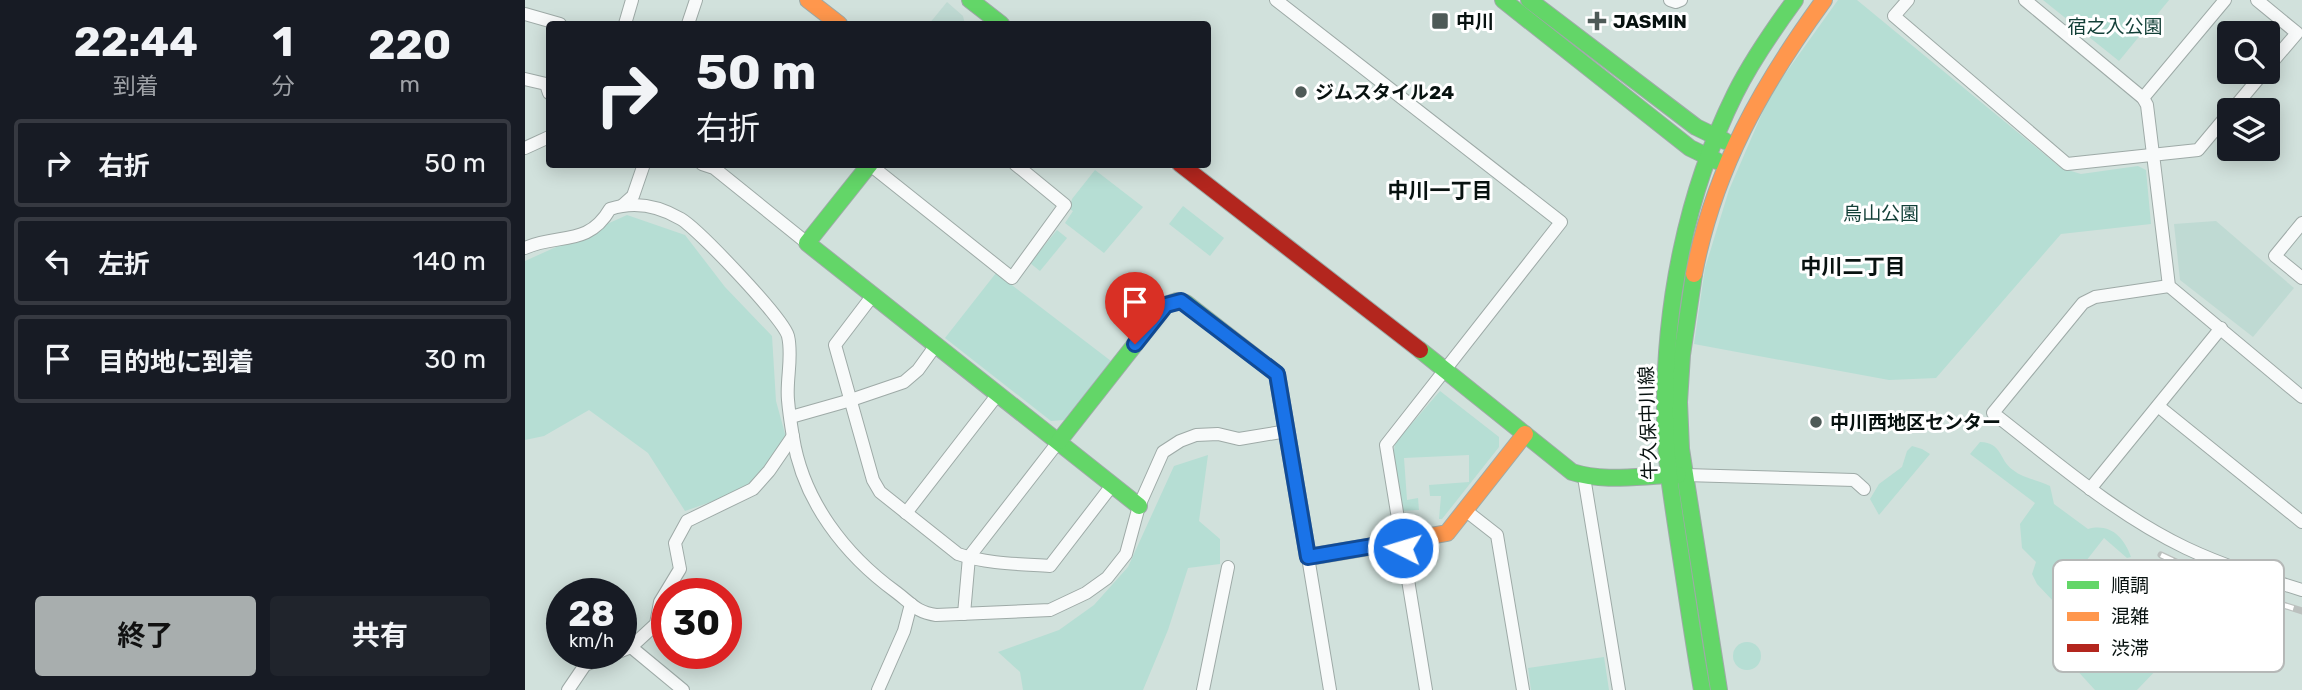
<!DOCTYPE html>
<html lang="ja">
<head>
<meta charset="utf-8">
<style>
  body { margin:0; font-family:Rubik,"Noto Sans JP",sans-serif; background:#20242c; color:#f1f3f6; height:100vh; display:flex; flex-direction:column; font-size:26px; white-space:nowrap }
  * { box-sizing:border-box; margin:0 }
  p { font-size:23px; color:#9ea1a6 }
  .icon { flex:none; width:38px; height:38px; fill:none; stroke:currentColor; stroke-width:2; stroke-linecap:round; stroke-linejoin:round }
  .map { position:relative; flex:1; overflow:hidden }
  .sheet { display:flex; flex-direction:column; background:#171b24; width:525px }
  .sheet>* { flex:none }
  .hud { position:absolute; left:21px; top:21px; width:665px; height:147px; border-radius:7px; box-shadow:0 4px 18px #0003; background:#171b24; color:#f1f3f6; overflow:hidden }
  .tools { position:absolute; left:1692px; top:21px; display:grid; gap:14px }
  .tools a { display:grid; place-items:center; width:63px; height:63px; border-radius:7px; background:#171b24; box-shadow:0 4px 18px #0003; font-size:35px }
  .speed { position:absolute; left:21px; top:578px; display:flex; gap:14px; font-size:35px; font-weight:700; text-align:center }
  .speed>* { display:grid; place-content:center; width:91px; height:91px; border-radius:50%; background:#171b24; box-shadow:0 4px 18px #0003; line-height:1 }
  .speed small { font-size:18px; font-weight:400 }
  .speed .limit { border:10px solid #d22; background:#fff; color:#111 }
  .pin { position:absolute; display:grid; place-items:center; width:60px; height:60px; color:#fff; margin:-72px -30px; border-radius:50% 50% 50% 0; rotate:-45deg; box-shadow:0 0 7px #0007 }
  .pin .icon { rotate:45deg }
  .me { position:absolute; width:77px; margin:-38px; rotate:275deg; stroke-linejoin:round; filter:drop-shadow(0 0 5px #0008) }
  .turn { display:flex; align-items:center; gap:24px; height:147px; padding:0 35px; font-size:32px }
  .turn .icon { width:91px; height:91px; stroke-width:2.5 }
  .turn b { display:block; font-size:49px; line-height:60px }
  .eta { display:flex; justify-content:space-evenly; align-items:center; height:119px; text-align:center }
  .eta b { font-size:42px; font-weight:700; line-height:49px }
  .button { display:flex; gap:14px; margin-top:auto; padding:14px 35px }
  .button a { flex:1; height:80px; border-radius:7px; background:#a8aeae; color:#111; font-size:28px; font-weight:700; line-height:80px; text-align:center }
  .button a+a { background:#20242c; color:#f1f3f6 }
  ul { padding:0; list-style:none }
  li { display:flex; align-items:center; gap:21px; height:88px; margin:0 14px 10px; padding:0 21px; border:4px solid #363941; border-radius:7px }
  li div { flex:1 }
  li b { display:block; font-size:26px }
  li em { font-style:normal }
  main { display:flex; flex:1; min-height:0 }
  .map>svg:first-child { display:block }
  .built { fill:#bfdad3 }
  .green { fill:#b6ded4 }
  .lines { fill:none; stroke-linecap:round; stroke-linejoin:round }
  .street-casing { stroke:#9eaaa7; stroke-width:14 }
  .fast-casing { stroke:#9eaaa7; stroke-width:18 }
  .slow-casing { stroke:#9eaaa7; stroke-width:18 }
  .jam-casing { stroke:#9eaaa7; stroke-width:18 }
  .street { stroke:#f8fafa; stroke-width:12 }
  .fast { stroke:#63d668; stroke-width:16 }
  .slow { stroke:#ff974d; stroke-width:16 }
  .jam { stroke:#b3261e; stroke-width:16 }
  .rail-casing { stroke:#bbc0be; stroke-width:7 }
  .rail { stroke:#fff; stroke-width:4.5; stroke-dasharray:13; stroke-linecap:butt }
  .route-casing { stroke:#114b97; stroke-width:18 }
  .route { stroke:#1a73e8; stroke-width:12 }
  .poi-dot { fill:#4e5a57; stroke:#fff; stroke-width:2.5 }
  .labels { text-anchor:middle; dominant-baseline:central; stroke-width:6; stroke-linejoin:round; paint-order:stroke }
  .poi-label { font-size:19px; font-weight:bold; fill:#081210; stroke:#fff; text-anchor:start }
  .park-label { font-size:19px; fill:#123f37; stroke:#fff }
  .street-label { font-size:19px; fill:#081210; stroke:#fff }
  .neighbourhood-label { font-size:21px; font-weight:bold; fill:#081210; stroke:#fff }
  .key { fill:#fff; stroke:#b5b8b7; stroke-width:2 }
  .key-label { font-size:19px; fill:#081210 }
</style>
</head>
<body>
<main>
<section class="sheet">
<div class="eta">
<div><b>22:44</b><p>到着</p></div>
<div><b>1</b><p>分</p></div>
<div><b>220</b><p>m</p></div>
</div>
<ul>
<li><svg class="icon" aria-label="right" viewBox="0 0 24 24"><path d="M7 20v-9h11M14 6l5 5-5 5"/></svg><div><b>右折</b></div><em>50 m</em></li>
<li><svg class="icon" aria-label="left" viewBox="0 0 24 24"><path d="M17 20v-9H6M10 6l-5 5 5 5"/></svg><div><b>左折</b></div><em>140 m</em></li>
<li><svg class="icon" aria-label="arrive" viewBox="0 0 24 24"><path d="M6 21V4h12l-3 4 3 4H6"/></svg><div><b>目的地に到着</b></div><em>30 m</em></li>
</ul>
<div class="button"><a>終了</a><a>共有</a></div>
</section>
<div class="map">
<svg width="1777" height="690" viewBox="0 0 1777 690">
  <rect width="100%" height="100%" fill="#d1e1dc"/>
  <g class="built">
    <polygon points="422,2 438,16 440,24 404,24"/>
    <polygon points="1691,221 1769,288 1728,337 1655,280 1649,224"/>
  </g>
  <g class="green">
    <polygon points="1313,0 1332,0 1536,168 1556,174 1613,166 1621,170 1626,224 1536,234 1411,378 1364,380 1169,344 1180,268 1204,190 1245,95"/>
    <polygon points="1518,0 1644,0 1594,61"/>
    <polygon points="570,170 618,207 579,253 540,223 548,211 545,209 547,199"/>
    <polygon points="658,206 699,238 685,256 644,224"/>
    <polygon points="102,215 160,235 200,287 247,336 251,401 262,441 220,490 160,511 123,453 64,410 19,436 0,440 0,261"/>
    <polygon points="532,230 542,238 515,271 505,263"/>
    <polygon points="471,273 586,361 539,420 526,421 420,338"/>
    <polygon points="915,391 974,437 974,447 917,519 914,519 916,496 905,496 904,485 944,482 944,455 879,458 882,500 893,498 894,510 877,511 868,458 870,443"/>
    <path d="M1455,442C1478,443 1473,459 1488,470C1499,479 1512,479 1525,486L1529,504L1563,529C1585,523 1599,537 1606,557L1602,558L1579,538L1529,602L1512,584L1507,574L1511,562L1497,548L1495,524L1510,503L1445,454Z"/>
    <polygon points="1387,446 1397,449 1405,454 1354,515 1345,499 1354,484 1377,467 1382,451"/>
    <polygon points="683,455 674,521 695,539 695,564 663,568 643,630 618,690 498,690 495,672 473,652 534,630 569,605 603,567 649,466"/>
    <polygon points="1588,631 1633,668 1612,690 1570,690 1549,667 1577,632"/>
    <circle cx="1222" cy="656" r="14"/>
    <polygon points="1079,657 1084,690 1006,690 1003,668"/>
  </g>
  <g class="lines">
    <defs>
      <g id="street">
        <polyline points="751,0 1036,222 861,445 901,690"/>
        <polyline points="1145,0 1151,2 1156,0"/>
        <polyline points="1383,0 1369,16 1542,164 1673,150 1704,113"/>
        <polyline points="1500,0 1618,98 1622,105 1644,286 1777,397"/>
        <polyline points="1732,0 1772,33 1743,67"/>
        <polyline points="0,14 35,24"/>
        <polyline points="100,24 107,0"/>
        <polyline points="163,24 171,0"/>
        <polyline points="0,79 21,84 24,93"/>
        <polyline points="1618,98 1700,0"/>
        <polyline points="1707,110 1739,72"/>
        <polyline points="0,148 24,137"/>
        <polyline points="177,164 189,168 282,243"/>
        <polyline points="344,164 487,278 540,205 490,164"/>
        <polyline points="98,205 108,196 119,164"/>
        <polyline points="1777,223 1750,256 1777,278"/>
        <path d="M0,248C33,233 63,247 85,209C109,201 134,206 156,219C174,230 258,318 263,336C268,357 261,379 263,400C264,412 266,425 268,437C278,501 320,555 371,592C387,604 391,612 411,615L525,610L561,593L582,578L601,554L614,506L638,452L655,441L671,435L693,434L714,439L762,431"/>
        <path d="M1644,286L1570,297L1558,303L1468,413C1530,461 1590,514 1661,548C1699,566 1738,578 1777,590"/>
        <path d="M348,295L310,345L348,480L355,492L433,554C462,564 495,564 525,566L588,484"/>
        <polyline points="1633,406 1777,522"/>
        <polyline points="266,417 326,400 379,382 393,370 411,345"/>
        <polyline points="1160,475 1329,480 1339,489"/>
        <polyline points="1059,477 1094,690"/>
        <polyline points="1565,489 1696,328"/>
        <polyline points="940,510 972,535 998,690"/>
        <polyline points="381,513 473,394"/>
        <polyline points="783,557 805,690"/>
        <polyline points="439,614 444,557 534,441"/>
        <polyline points="106,647 158,690"/>
        <polyline points="96,651 106,647 131,624 135,602 155,569 150,543 162,521 228,489 244,471 268,436"/>
        <polyline points="43,690 60,665 92,653"/>
        <polyline points="353,690 379,631 386,604"/>
        <polyline points="678,690 703,567"/>
      </g>
      <g id="fast">
        <polyline points="445,0 476,24"/>
        <polyline points="978,0 1165,148 1192,161"/>
        <polyline points="1004,0 1171,127 1200,141"/>
        <polyline points="345,164 282,243 614,506"/>
        <polyline points="1169,274 1157,355 1154,402 1156,449 1194,690"/>
        <path d="M895,350L1047,472C1082,483 1117,475 1153,475"/>
        <polyline points="534,441 641,305 652,301 661,303 752,374 783,557 855,545"/>
        <path d="M1177,690C1168,640 1161,589 1153,538C1147,498 1140,458 1140,417C1139,306 1161,193 1210,94C1227,60 1248,30 1270,0"/>
      </g>
      <g id="slow">
        <polyline points="283,0 314,24"/>
        <path d="M1169,274C1189,169 1237,85 1299,0"/>
        <polyline points="855,545 922,533 1000,434"/>
      </g>
      <polyline id="jam" points="655,164 895,350"/>
    </defs>
    <use href="#street" class="street-casing"/>
    <use href="#fast" class="fast-casing"/>
    <use href="#slow" class="slow-casing"/>
    <use href="#jam" class="jam-casing"/>
    <use href="#street" class="street"/>
    <use href="#fast" class="fast"/>
    <use href="#slow" class="slow"/>
    <use href="#jam" class="jam"/>
    <defs>
      <polyline id="rail" points="1636,555 1711,590 1777,611"/>
    </defs>
    <use href="#rail" class="rail-casing"/>
    <use href="#rail" class="rail"/>
  </g>
  <g class="lines">
    <defs>
      <polyline id="route" points="610,344 641,305 656,301 752,374 783,557 877,541 878,548"/>
    </defs>
    <use href="#route" class="route-casing"/>
    <use href="#route" class="route"/>
  </g>
  <g class="poi-dot">
    <rect x="906" y="12" width="18" height="18" rx="3.5"/>
    <path d="M1068.5 10.5h7v7h7v7h-7v7h-7v-7h-7v-7h7z"/>
    <circle cx="776" cy="92" r="7"/>
    <circle cx="1291" cy="422" r="7"/>
  </g>
  <g class="labels">
    <g class="poi-label">
      <text x="931" y="21">中川</text>
      <text x="1088" y="21">JASMIN</text>
      <text x="790" y="92">ジムスタイル24</text>
      <text x="1305" y="422">中川西地区センター</text>
    </g>
    <g class="park-label">
      <text x="1590" y="26">宿之入公園</text>
      <text x="1356" y="213">烏山公園</text>
    </g>
    <g class="street-label">
      <text transform="translate(1123 423) rotate(-92)">牛久保中川線</text>
    </g>
    <g class="neighbourhood-label">
      <text x="915" y="190">中川一丁目</text>
      <text x="1328" y="266">中川二丁目</text>
    </g>
  </g>
  <rect x="1528" y="560" width="231" height="112" rx="10" class="key"/>
  <rect x="1542" y="581" width="32" height="8" fill="#63d668"/>
  <rect x="1542" y="612" width="32" height="9" fill="#ff974d"/>
  <rect x="1542" y="644" width="32" height="8" fill="#b3261e"/>
  <g class="key-label">
    <text x="1586" y="592">順調</text>
    <text x="1586" y="623">混雑</text>
    <text x="1586" y="655">渋滞</text>
  </g>
</svg>
<div class="tools">
<a><svg class="icon" aria-label="search" viewBox="0 0 24 24"><circle cx="10" cy="10" r="6"/><path d="M15 15l6 6"/></svg></a>
<a><svg class="icon" aria-label="layers" viewBox="0 0 24 24"><path d="M12 4l9 5-9 5-9-5zM3 14l9 5 9-5"/></svg></a>
</div>
<div class="speed"><div>28<small>km/h</small></div><div class="limit">30</div></div>
<div class="pin" style="left:610px;top:344px;background:#d93025"><svg class="icon" aria-label="arrive" viewBox="0 0 24 24"><path d="M6 21V4h12l-3 4 3 4H6"/></svg></div>
<svg class="me" style="left:878px;top:548px" viewBox="-20 -20 40 40"><circle r="17" fill="#1a73e8" stroke="#fff" stroke-width="3"/><path d="M0-11L8 9 0 5-8 9z" fill="#fff"/></svg>
<div class="hud">
<div class="turn"><svg class="icon" aria-label="right" viewBox="0 0 24 24"><path d="M7 20v-9h11M14 6l5 5-5 5"/></svg><div><b>50 m</b>右折</div></div>
</div>
</div>
</main>
</body>
</html>
